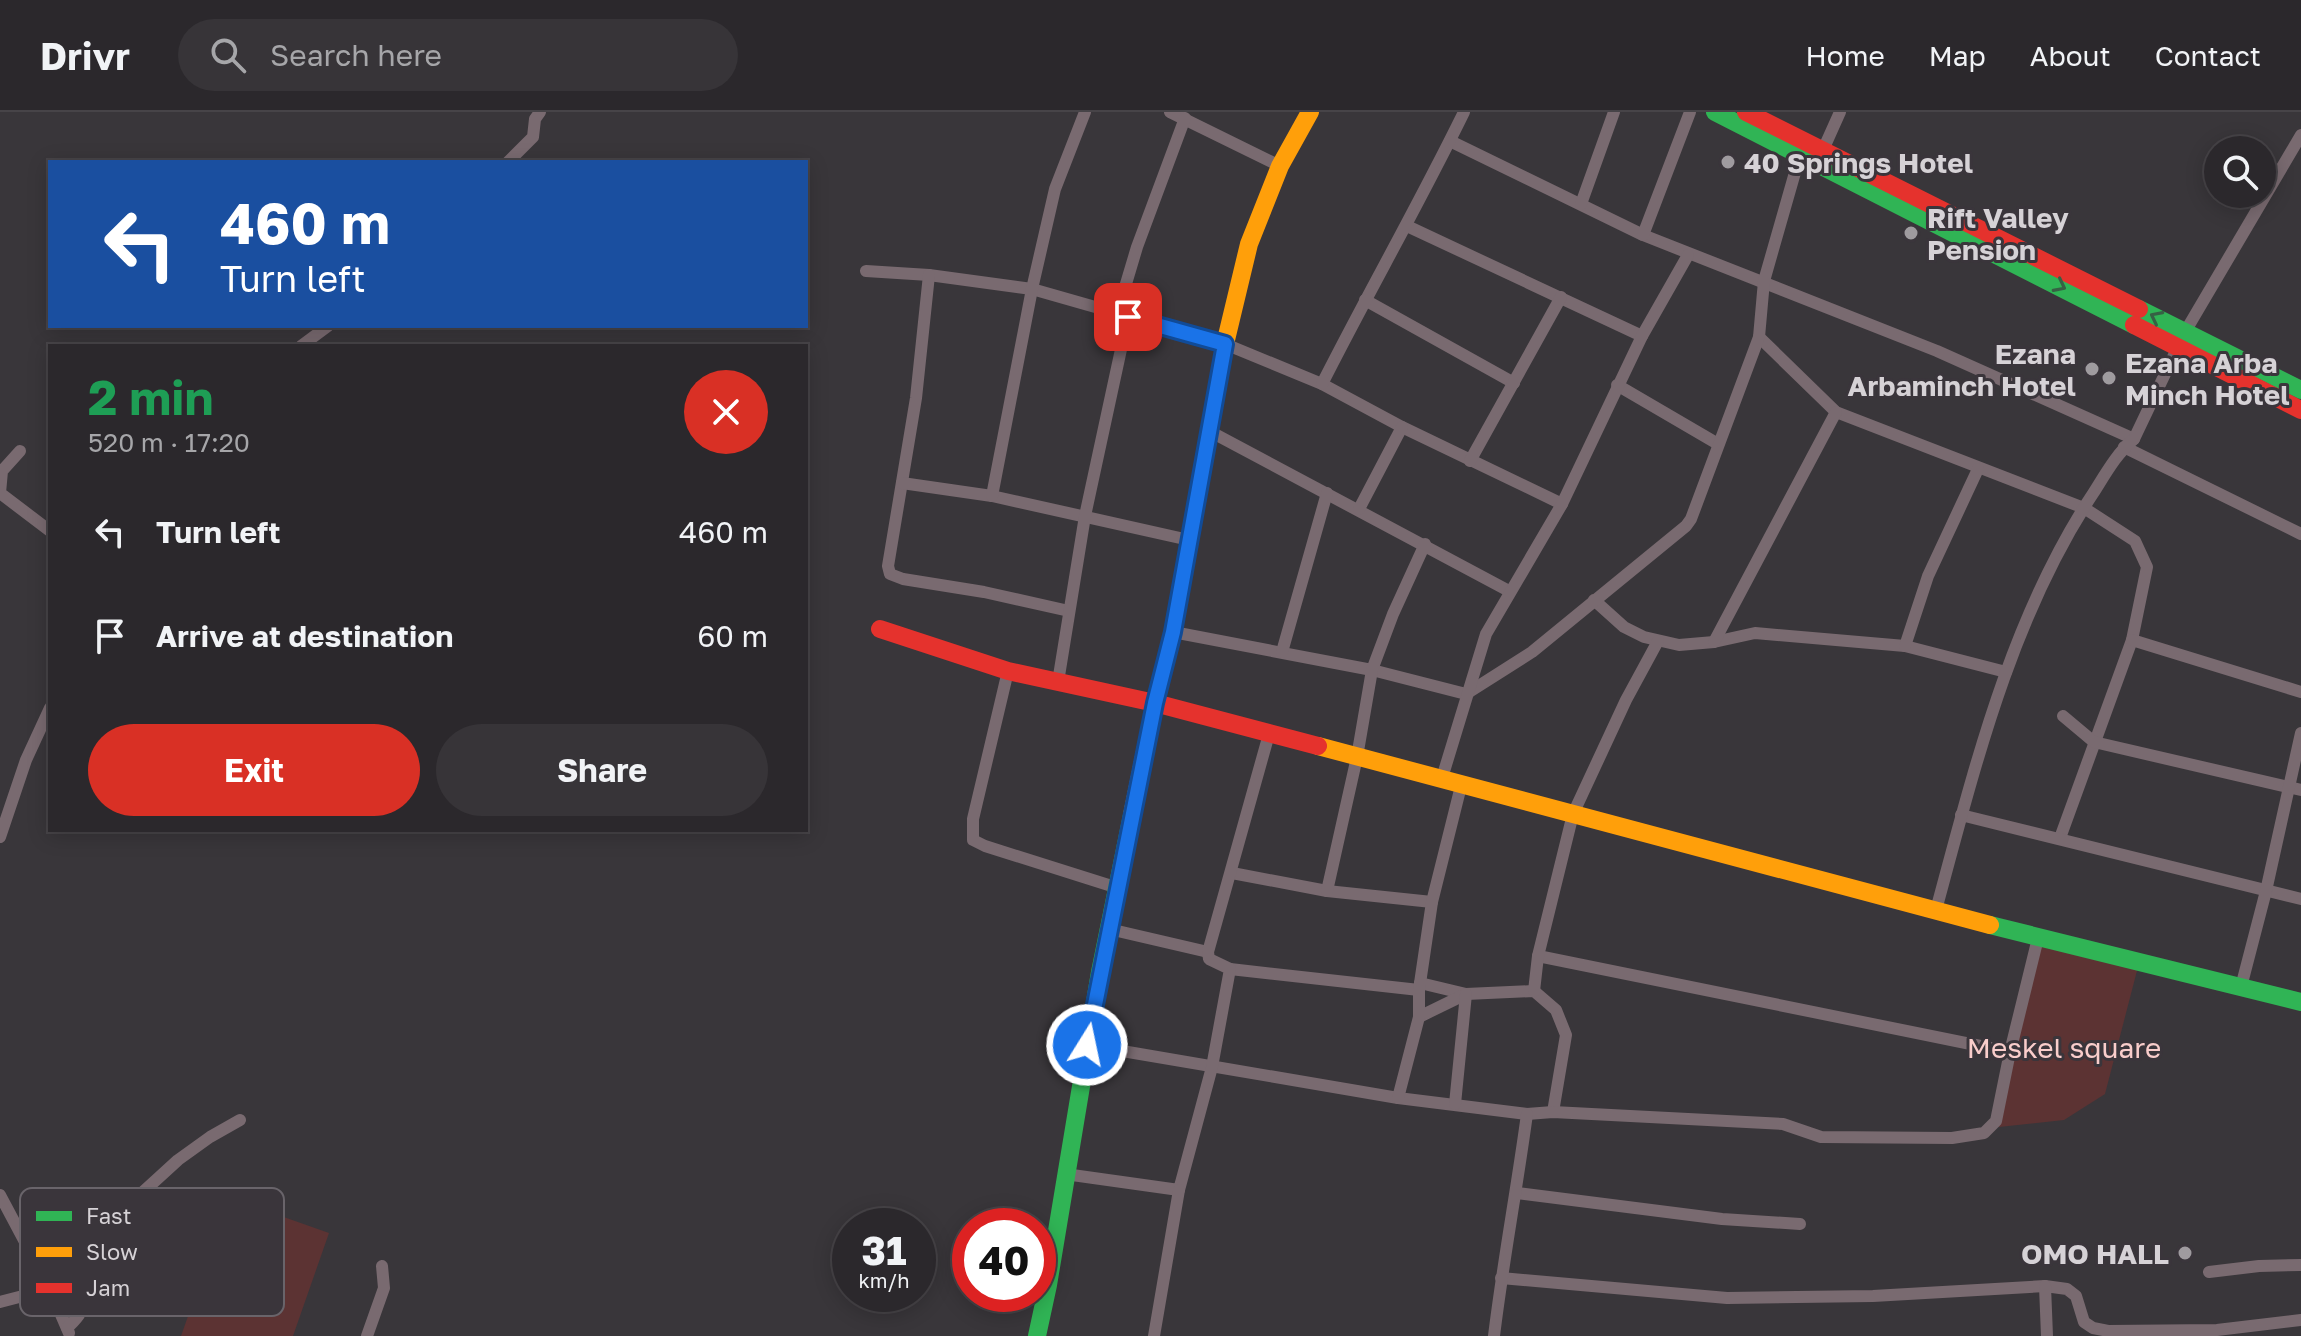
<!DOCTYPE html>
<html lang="en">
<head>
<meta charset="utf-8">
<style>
  body { margin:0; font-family:"Golos Text",sans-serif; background:#373438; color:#f1f3f6; height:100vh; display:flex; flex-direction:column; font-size:30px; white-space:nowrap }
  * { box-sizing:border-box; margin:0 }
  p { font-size:26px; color:#a6a6a9 }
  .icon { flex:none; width:44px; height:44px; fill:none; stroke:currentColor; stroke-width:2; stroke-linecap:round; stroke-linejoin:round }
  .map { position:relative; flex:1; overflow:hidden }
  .drawer { position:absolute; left:48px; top:232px; width:760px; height:488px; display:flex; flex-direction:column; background:#2b282c; border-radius:0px; box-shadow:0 4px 20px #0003,0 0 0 2px #474448 }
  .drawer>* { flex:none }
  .top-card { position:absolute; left:48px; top:48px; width:760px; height:168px; border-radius:0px; box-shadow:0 4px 20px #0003,0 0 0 2px #474448; background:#1a4fa0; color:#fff; overflow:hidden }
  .tools { position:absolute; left:2204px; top:24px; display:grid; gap:16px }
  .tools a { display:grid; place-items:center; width:72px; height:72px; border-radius:50%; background:#2b282c; box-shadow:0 4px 20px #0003,0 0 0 2px #474448; font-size:40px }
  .speed { position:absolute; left:832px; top:1096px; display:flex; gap:16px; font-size:40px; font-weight:700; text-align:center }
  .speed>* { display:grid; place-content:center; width:104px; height:104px; border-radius:50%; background:#2b282c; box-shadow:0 4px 20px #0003,0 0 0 2px #474448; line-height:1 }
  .speed small { font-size:20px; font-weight:400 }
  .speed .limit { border:12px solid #d22; background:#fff; color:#111 }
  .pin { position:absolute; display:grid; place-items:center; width:68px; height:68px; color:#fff; margin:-34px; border-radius:16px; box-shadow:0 4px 12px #0006 }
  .me { position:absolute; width:88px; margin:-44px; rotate:10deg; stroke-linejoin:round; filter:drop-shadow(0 0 6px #0008) }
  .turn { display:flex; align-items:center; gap:28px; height:168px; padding:0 40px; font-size:36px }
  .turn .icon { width:104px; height:104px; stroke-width:2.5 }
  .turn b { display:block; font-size:56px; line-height:68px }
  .round { display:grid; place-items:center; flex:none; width:84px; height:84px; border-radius:42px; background:#373438 }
  .overview { display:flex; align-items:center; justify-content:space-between; height:136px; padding:0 40px }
  h1 { font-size:48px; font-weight:700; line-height:60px; color:#1e9e55 }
  .cta { display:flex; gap:16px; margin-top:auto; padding:16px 40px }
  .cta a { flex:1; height:92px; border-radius:48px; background:#d93025; color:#fff; font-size:32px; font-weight:700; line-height:92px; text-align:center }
  .cta a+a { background:#373438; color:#f1f3f6 }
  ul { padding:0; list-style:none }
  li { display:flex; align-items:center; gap:24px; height:104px; padding:0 40px }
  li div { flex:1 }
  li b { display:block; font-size:30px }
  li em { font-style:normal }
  header { display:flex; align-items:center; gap:48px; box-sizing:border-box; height:112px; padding:0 40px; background:#2b282c; border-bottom:2px solid #474448 }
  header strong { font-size:38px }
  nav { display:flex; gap:44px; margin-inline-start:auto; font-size:28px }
  .search { width:560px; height:72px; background:#373438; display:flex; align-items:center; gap:20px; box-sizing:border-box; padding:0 28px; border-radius:44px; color:#a6a6a9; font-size:30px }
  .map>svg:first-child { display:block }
  .green { fill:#5c3333 }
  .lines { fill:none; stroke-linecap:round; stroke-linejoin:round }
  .street { stroke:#796a70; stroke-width:12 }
  .fast { stroke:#30b455; stroke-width:18 }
  .slow { stroke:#ff9f0a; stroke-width:18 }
  .jam { stroke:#e5322d; stroke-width:18 }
  .oneway { stroke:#366144 }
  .route-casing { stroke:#114b97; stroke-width:20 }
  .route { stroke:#1a73e8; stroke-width:14 }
  .poi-dot { fill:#9f9b9f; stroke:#3a353b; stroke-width:3 }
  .labels { text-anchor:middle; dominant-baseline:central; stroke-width:6; stroke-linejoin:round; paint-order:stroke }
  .poi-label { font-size:28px; font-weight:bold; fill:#d6d2d6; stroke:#3a353b; text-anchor:start }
  .park-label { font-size:28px; fill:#f9cdcb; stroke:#3a353b }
  .key { fill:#3a353b; stroke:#69646a; stroke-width:2 }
  .key-label { font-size:22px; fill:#d6d2d6 }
</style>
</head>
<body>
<header>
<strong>Drivr</strong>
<div class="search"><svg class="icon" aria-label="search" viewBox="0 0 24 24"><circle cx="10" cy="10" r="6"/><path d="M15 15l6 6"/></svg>Search here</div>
<nav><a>Home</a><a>Map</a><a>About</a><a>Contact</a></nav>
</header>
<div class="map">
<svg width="2301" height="1224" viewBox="0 0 2301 1224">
  <rect width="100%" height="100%" fill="#39363a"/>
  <g class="green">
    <polygon points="2041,825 2139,851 2105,982 2064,1008 1999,1015 1995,993"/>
    <polygon points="230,1086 329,1121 293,1224 181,1224"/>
  </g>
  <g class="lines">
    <g class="street">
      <polyline points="1170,0 1280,54"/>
      <polyline points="1450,29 1643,123 1937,239 2134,327"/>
      <polyline points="1823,38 1840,0"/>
      <polyline points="508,50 533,25 535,7 540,0"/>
      <polyline points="1581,92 1614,0"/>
      <polyline points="1407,114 1642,224"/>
      <polyline points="1643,123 1690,0"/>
      <polyline points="866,159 929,163 1032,177 1225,232 1322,272 1402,315 1562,392"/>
      <polyline points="929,163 916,286 888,454 890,462 903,467 984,480 1069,499"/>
      <polyline points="1365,188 1514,271"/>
      <polyline points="1117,202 1137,135 1185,6"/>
      <polyline points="1759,225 1836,300 2084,396 2135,429 2147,455 2132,528 2060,726"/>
      <polyline points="301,234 328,214"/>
      <path d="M1322,272C1368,181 1419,92 1464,0"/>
      <polyline points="1617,273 1718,332"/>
      <polyline points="1211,320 1509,479"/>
      <polyline points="2124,335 2301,422"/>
      <polyline points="20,339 2,359 0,381 50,419"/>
      <polyline points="1470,349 1561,185"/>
      <polyline points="902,371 992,384 1189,428"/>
      <polyline points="992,384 1032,177 1055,77 1085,0"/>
      <polyline points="1359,397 1402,315"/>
      <polyline points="1594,488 1624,515 1644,525 1679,533 1714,530 1755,521 1905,534 2006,560"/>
      <polyline points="1173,520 1372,558 1466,582 1532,540 1686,414 1691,407 1759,225 1764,169 1800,43"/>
      <polyline points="2132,528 2301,580"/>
      <polyline points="1714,530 1836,300"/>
      <polyline points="1905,534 1928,464 1978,357"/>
      <polyline points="1282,540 1327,381"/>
      <polyline points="1008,559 973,707 973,728 985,734 1118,776"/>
      <polyline points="1058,570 1085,404 1128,205"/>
      <polyline points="2063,604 2094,630 2301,678"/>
      <polyline points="1442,666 1486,522 1562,392 1642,224 1688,143"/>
      <polyline points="1961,703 2301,787"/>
      <polyline points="0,725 26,648 50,596"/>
      <polyline points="1232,761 1327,779 1432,790"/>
      <polyline points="1327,779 1357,645 1372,558 1393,502 1425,432"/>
      <path d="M1936,798C1975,654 2011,505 2094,380C2106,361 2117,341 2134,327L2185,220L2301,23"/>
      <polyline points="1109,817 1208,840"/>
      <polyline points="1538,844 2010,940"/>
      <polyline points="1230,857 1419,878"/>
      <polyline points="1420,871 1466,882 1534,879 1556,898 1566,923 1553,1000"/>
      <polyline points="2241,875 2266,779 2301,621"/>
      <polyline points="1534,879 1538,844 1573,702 1626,588 1658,529"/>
      <polyline points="1419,905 1466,882"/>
      <polyline points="1087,933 1398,986 1527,1002 1553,1000 1783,1012 1821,1025 1952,1026 1984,1021 1996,1009 2010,940 2038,826"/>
      <polyline points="1398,986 1419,905 1419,878 1432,790 1462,670"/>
      <polyline points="1455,992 1466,882"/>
      <polyline points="1065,1062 1179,1078 1212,955 1230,857 1209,847 1208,840 1269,622"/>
      <polyline points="1517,1081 1722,1107 1800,1112"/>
      <polyline points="0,1083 50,1177 69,1221"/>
      <polyline points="2209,1160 2259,1154 2301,1153"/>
      <polyline points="1501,1166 1727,1186 1873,1184 2045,1174 2067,1177 2076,1184 2084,1210 2093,1216 2108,1219 2217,1218 2301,1208"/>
      <polyline points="2045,1174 2047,1224"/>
      <polyline points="0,1190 50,1177"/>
      <path d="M67,1216C71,1212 77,1207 80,1201C89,1184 75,1143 78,1121L86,1113L132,1090L178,1048L210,1025L240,1008"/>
      <polyline points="367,1224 384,1176 382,1154"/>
      <polyline points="1154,1224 1179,1078"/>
      <path d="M1494,1224C1503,1150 1517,1076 1527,1002"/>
    </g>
    <g class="fast">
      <polyline points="1715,0 2134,213"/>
      <polyline points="2139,197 2301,278"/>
      <polyline points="1990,813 2301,890"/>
      <polyline points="1037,1224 1048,1173 1100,860 1132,703"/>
    </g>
    <g class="slow">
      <polyline points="1318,634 1990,813"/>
      <polyline points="1132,703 1155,591 1173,520 1225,232 1249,132 1280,54 1310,0"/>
    </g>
    <g class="jam">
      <polyline points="1746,0 2139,197"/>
      <polyline points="2134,213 2301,298"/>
      <polyline points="880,517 1008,559 1155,591 1318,634"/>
    </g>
  </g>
  <defs><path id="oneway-chevron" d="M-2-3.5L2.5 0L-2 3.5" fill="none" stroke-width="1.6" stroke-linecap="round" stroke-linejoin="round" transform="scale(2)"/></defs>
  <g class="oneway">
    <use href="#oneway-chevron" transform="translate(2060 174) rotate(27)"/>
    <use href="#oneway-chevron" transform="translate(2156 205) rotate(-153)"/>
  </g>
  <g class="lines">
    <defs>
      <polyline id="route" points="1087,933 1155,591 1173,520 1225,232 1128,205"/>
    </defs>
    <use href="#route" class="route-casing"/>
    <use href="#route" class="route"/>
  </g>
  <g class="poi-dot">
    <circle cx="1728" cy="50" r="8"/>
    <circle cx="1911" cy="121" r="8"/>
    <circle cx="2092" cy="257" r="8"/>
    <circle cx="2109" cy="266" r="8"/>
    <circle cx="2185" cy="1141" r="8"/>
  </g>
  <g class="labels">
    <g class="poi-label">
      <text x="1744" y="50">40 Springs Hotel</text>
      <text x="1927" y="105">Rift Valley<tspan x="1927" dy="32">Pension</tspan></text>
      <text x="2076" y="241" text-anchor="end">Ezana<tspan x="2076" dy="32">Arbaminch Hotel</tspan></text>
      <text x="2125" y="250">Ezana Arba<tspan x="2125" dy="32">Minch Hotel</tspan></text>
      <text x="2169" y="1141" text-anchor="end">OMO HALL</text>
    </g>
    <g class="park-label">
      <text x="2064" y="935">Meskel square</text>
    </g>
  </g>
  <rect x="20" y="1076" width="264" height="128" rx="12" class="key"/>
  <rect x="36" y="1099" width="36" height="10" fill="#30b455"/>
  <rect x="36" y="1135" width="36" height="10" fill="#ff9f0a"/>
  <rect x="36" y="1171" width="36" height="10" fill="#e5322d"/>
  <g class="key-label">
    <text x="86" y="1112">Fast</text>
    <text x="86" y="1148">Slow</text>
    <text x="86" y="1184">Jam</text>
  </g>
</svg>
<div class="tools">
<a><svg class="icon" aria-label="search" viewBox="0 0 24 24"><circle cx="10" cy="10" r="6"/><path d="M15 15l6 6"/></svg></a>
</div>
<div class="speed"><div>31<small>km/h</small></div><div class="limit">40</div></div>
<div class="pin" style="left:1128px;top:205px;background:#d93025"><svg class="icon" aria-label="arrive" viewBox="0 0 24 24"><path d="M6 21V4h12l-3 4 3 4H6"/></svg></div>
<svg class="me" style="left:1087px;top:933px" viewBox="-20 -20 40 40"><circle r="17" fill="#1a73e8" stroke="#fff" stroke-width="3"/><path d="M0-11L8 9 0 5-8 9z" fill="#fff"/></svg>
<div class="top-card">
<div class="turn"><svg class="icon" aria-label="left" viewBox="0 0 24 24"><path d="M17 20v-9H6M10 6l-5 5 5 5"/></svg><div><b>460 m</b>Turn left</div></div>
</div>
<section class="drawer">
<div class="overview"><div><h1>2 min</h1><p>520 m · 17:20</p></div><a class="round" style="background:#d93025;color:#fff"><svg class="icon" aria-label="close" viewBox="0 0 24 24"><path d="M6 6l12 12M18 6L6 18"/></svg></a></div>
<ul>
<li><svg class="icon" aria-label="left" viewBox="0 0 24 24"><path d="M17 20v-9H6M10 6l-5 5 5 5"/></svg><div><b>Turn left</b></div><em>460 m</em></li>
<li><svg class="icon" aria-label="arrive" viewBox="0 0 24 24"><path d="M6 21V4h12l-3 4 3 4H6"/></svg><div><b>Arrive at destination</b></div><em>60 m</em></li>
</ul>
<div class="cta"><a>Exit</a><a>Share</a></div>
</section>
</div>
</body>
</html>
